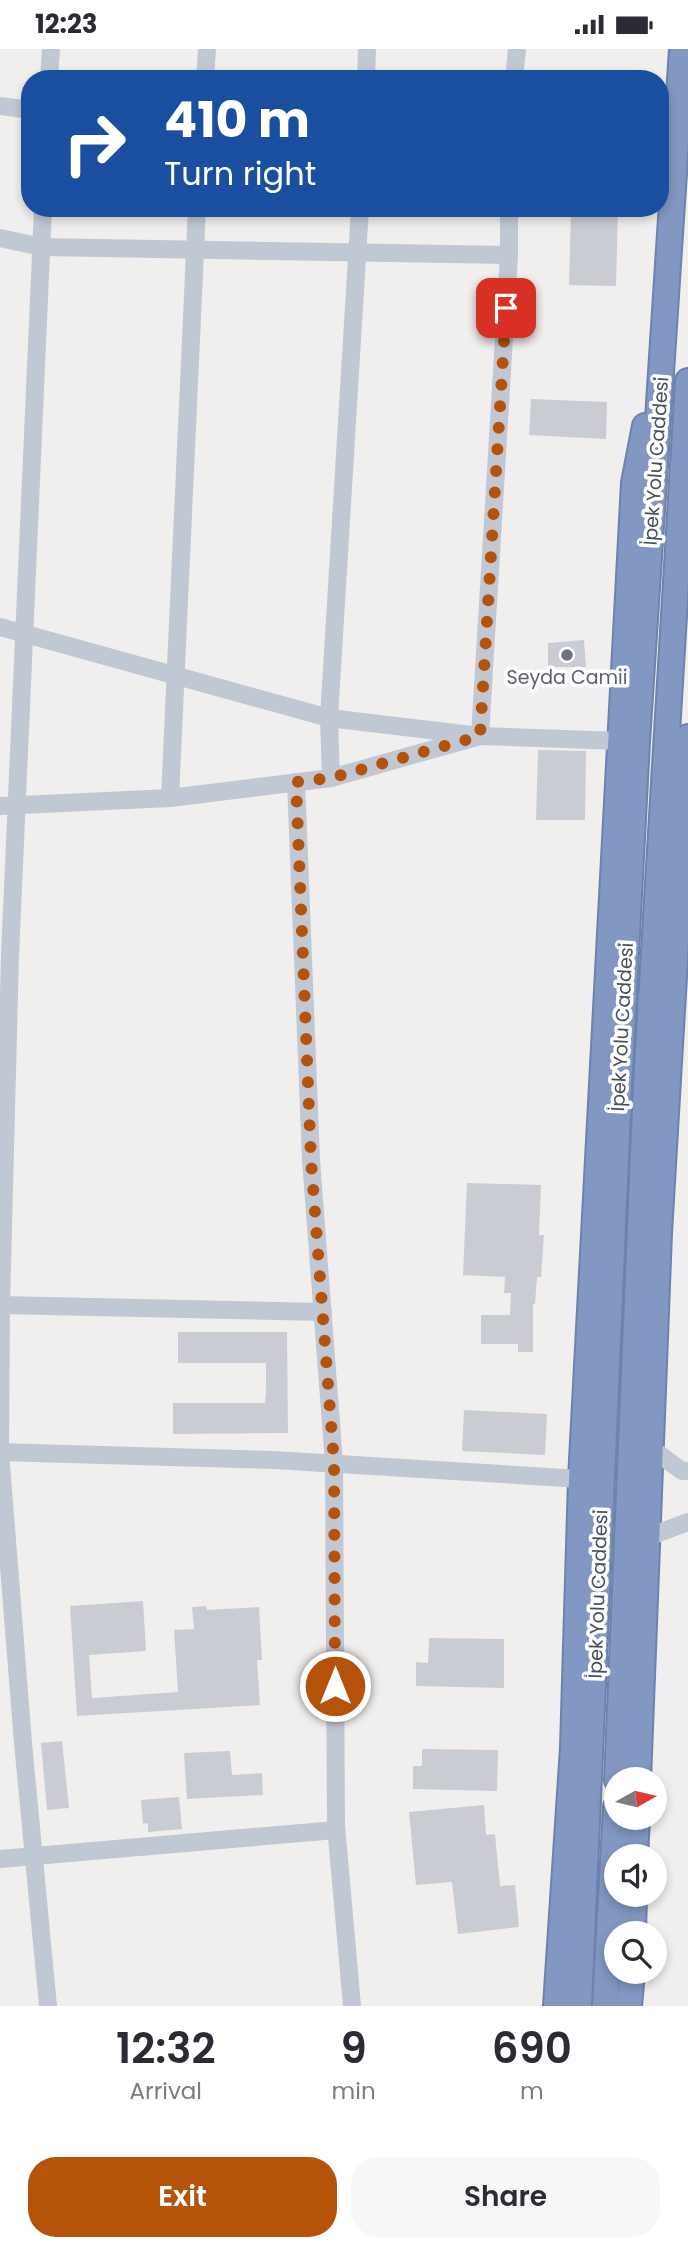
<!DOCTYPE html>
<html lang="en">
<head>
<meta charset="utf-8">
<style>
  body { margin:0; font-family:Poppins,sans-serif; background:#f7f7f7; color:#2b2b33; height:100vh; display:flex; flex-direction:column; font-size:26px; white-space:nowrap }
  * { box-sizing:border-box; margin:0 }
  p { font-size:23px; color:#7c7c81 }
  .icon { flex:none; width:38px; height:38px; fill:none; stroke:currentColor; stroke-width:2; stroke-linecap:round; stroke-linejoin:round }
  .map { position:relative; height:1957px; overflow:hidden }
  .panel { display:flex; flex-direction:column; background:#fff; flex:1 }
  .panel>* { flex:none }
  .hud { position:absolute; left:21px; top:21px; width:648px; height:147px; border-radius:28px; box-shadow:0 4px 10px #0003; background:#1a4fa0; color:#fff; overflow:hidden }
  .needle { width:46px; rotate:82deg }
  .fabs { position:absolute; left:604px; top:1718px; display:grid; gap:14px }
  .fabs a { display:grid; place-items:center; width:63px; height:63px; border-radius:50%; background:#fff; box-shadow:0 4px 10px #0003; font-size:35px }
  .pin { position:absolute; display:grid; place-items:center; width:60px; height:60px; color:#fff; margin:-30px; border-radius:14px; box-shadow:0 4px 10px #0006 }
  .me { position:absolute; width:77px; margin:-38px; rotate:0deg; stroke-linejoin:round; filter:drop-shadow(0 0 5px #0008) }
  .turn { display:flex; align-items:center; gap:24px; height:147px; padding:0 28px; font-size:32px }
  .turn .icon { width:91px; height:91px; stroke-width:2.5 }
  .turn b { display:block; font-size:49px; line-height:60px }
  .eta { display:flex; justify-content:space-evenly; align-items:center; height:119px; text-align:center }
  .eta b { font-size:42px; font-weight:600; line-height:49px }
  .cta { display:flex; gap:14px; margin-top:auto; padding:14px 28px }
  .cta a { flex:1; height:80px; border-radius:28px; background:#b45309; color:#fff; font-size:28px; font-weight:600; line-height:80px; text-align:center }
  .cta a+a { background:#f7f7f7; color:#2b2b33 }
  .status { display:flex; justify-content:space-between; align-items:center; height:49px; padding:0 35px; background:#fff; direction:ltr }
  .status svg { height:19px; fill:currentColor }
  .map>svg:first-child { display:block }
  .building { fill:#caccd4 }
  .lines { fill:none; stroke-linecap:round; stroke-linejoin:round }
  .highway-casing { stroke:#6d82ad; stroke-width:28 }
  .minor { stroke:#c0c8d4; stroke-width:18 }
  .highway { stroke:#8297c1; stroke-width:24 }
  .route { stroke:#b45309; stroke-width:12; stroke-dasharray:0 21.6 }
  .worship-dot { fill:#6b7280; stroke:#fff; stroke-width:2.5 }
  .labels { text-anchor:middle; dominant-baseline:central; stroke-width:7; stroke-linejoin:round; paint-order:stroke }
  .street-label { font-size:19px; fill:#454e5d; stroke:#fff }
  .worship-label { font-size:19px; fill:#5b616d; stroke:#fff }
</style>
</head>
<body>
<div class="status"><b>12:23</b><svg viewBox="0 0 49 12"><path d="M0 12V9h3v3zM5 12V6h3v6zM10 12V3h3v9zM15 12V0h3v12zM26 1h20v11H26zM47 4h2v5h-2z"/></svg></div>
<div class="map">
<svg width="688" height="1957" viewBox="0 0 688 1957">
  <rect width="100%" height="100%" fill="#f1eeee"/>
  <g class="building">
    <polygon points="571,159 618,159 616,237 569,236"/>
    <polygon points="531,350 607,353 606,390 529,386"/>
    <polygon points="584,591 586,618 548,618 548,594"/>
    <polygon points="538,701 586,702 585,771 536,771"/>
    <polygon points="467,1134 541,1136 539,1186 544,1186 541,1228 537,1228 535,1255 533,1255 533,1303 518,1303 518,1295 481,1295 481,1266 510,1266 511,1244 504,1244 505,1228 463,1226"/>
    <polygon points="178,1283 287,1283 288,1384 173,1385 173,1354 265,1354 266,1342 266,1314 178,1314"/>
    <polygon points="464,1361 547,1365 545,1406 462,1402"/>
    <polygon points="143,1552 146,1602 89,1606 92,1649 178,1643 174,1581 194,1580 192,1558 206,1557 207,1561 259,1558 262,1611 257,1611 260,1656 77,1667 70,1557"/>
    <polygon points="429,1589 504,1590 504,1639 416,1637 416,1613 428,1614"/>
    <polygon points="62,1692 69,1759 47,1761 41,1694"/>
    <polygon points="422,1700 498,1701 497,1742 413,1740 413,1717 422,1717"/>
    <polygon points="230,1702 232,1726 262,1724 263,1746 187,1750 184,1704"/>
    <polygon points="179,1748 182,1780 148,1783 148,1774 143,1775 141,1751"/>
    <polygon points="484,1756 486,1786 495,1785 500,1837 515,1836 519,1878 458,1885 452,1833 416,1836 409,1763"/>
  </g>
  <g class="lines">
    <defs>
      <g id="highway">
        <polyline points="617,1731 646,1035 688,332"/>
        <polyline points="638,1731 659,1184 688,688"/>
        <polyline points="635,1808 637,1769"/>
        <polyline points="633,1885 634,1846"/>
        <polyline points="556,1957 573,1699 581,1430 634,434 645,377"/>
        <polyline points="579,1957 619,1039 637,693 682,0"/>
        <polyline points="605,1957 616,1758"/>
        <polyline points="629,1957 632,1923"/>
      </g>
    </defs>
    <use href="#highway" class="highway-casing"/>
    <g class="minor">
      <polyline points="49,30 51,0"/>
      <polyline points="205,30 207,0"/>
      <polyline points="366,30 367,0"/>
      <polyline points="514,30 517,0"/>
      <polyline points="0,57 30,61"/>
      <polyline points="43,159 10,907 1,1256 0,1403 23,1694 48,1957"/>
      <polyline points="0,189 42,198 509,206"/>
      <polyline points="0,578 329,669 480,687 509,206 509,159"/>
      <polyline points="331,729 329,669 360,159"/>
      <polyline points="296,733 311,1111 334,1414 336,1776 352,1957"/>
      <polyline points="170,749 197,159"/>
      <polyline points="0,757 170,749 331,729 480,687 621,692"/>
      <polyline points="0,1256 323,1263"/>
      <polyline points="652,1400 682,1422 688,1422"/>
      <polyline points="0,1403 274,1411 581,1430"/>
      <polyline points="648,1488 688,1473"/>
      <polyline points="0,1810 336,1781"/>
    </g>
    <use href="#highway" class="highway"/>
  </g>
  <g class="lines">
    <polyline class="route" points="335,1637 334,1414 311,1111 296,733 331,729 480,687 506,259"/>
  </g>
  <circle class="worship-dot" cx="567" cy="606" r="7"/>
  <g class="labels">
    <g class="street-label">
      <text transform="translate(656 412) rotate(-86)">İpek Yolu Caddesi</text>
      <text transform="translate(622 978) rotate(-87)">İpek Yolu Caddesi</text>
      <text transform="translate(598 1545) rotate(-88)">İpek Yolu Caddesi</text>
    </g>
    <g class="worship-label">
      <text x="567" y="628">Seyda Camii</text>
    </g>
  </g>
</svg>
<div class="fabs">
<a><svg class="needle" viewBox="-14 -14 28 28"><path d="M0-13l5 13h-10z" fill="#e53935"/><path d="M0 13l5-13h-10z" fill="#7c7c81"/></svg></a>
<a><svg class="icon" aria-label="sound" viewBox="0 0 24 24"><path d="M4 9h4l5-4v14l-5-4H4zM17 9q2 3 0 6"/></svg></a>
<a><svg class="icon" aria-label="search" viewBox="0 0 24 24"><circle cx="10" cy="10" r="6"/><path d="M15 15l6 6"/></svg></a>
</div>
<div class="pin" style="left:506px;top:259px;background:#d93025"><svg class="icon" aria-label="arrive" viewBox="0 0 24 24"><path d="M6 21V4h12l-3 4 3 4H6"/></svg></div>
<svg class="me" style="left:335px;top:1637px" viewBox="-20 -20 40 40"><circle r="17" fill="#b45309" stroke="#fff" stroke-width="3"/><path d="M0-11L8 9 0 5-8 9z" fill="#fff"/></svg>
<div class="hud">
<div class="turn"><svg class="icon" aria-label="right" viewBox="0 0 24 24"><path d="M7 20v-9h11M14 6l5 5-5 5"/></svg><div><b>410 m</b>Turn right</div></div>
</div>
</div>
<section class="panel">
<div class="eta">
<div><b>12:32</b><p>Arrival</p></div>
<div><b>9</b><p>min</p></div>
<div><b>690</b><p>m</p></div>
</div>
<div class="cta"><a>Exit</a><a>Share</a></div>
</section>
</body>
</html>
